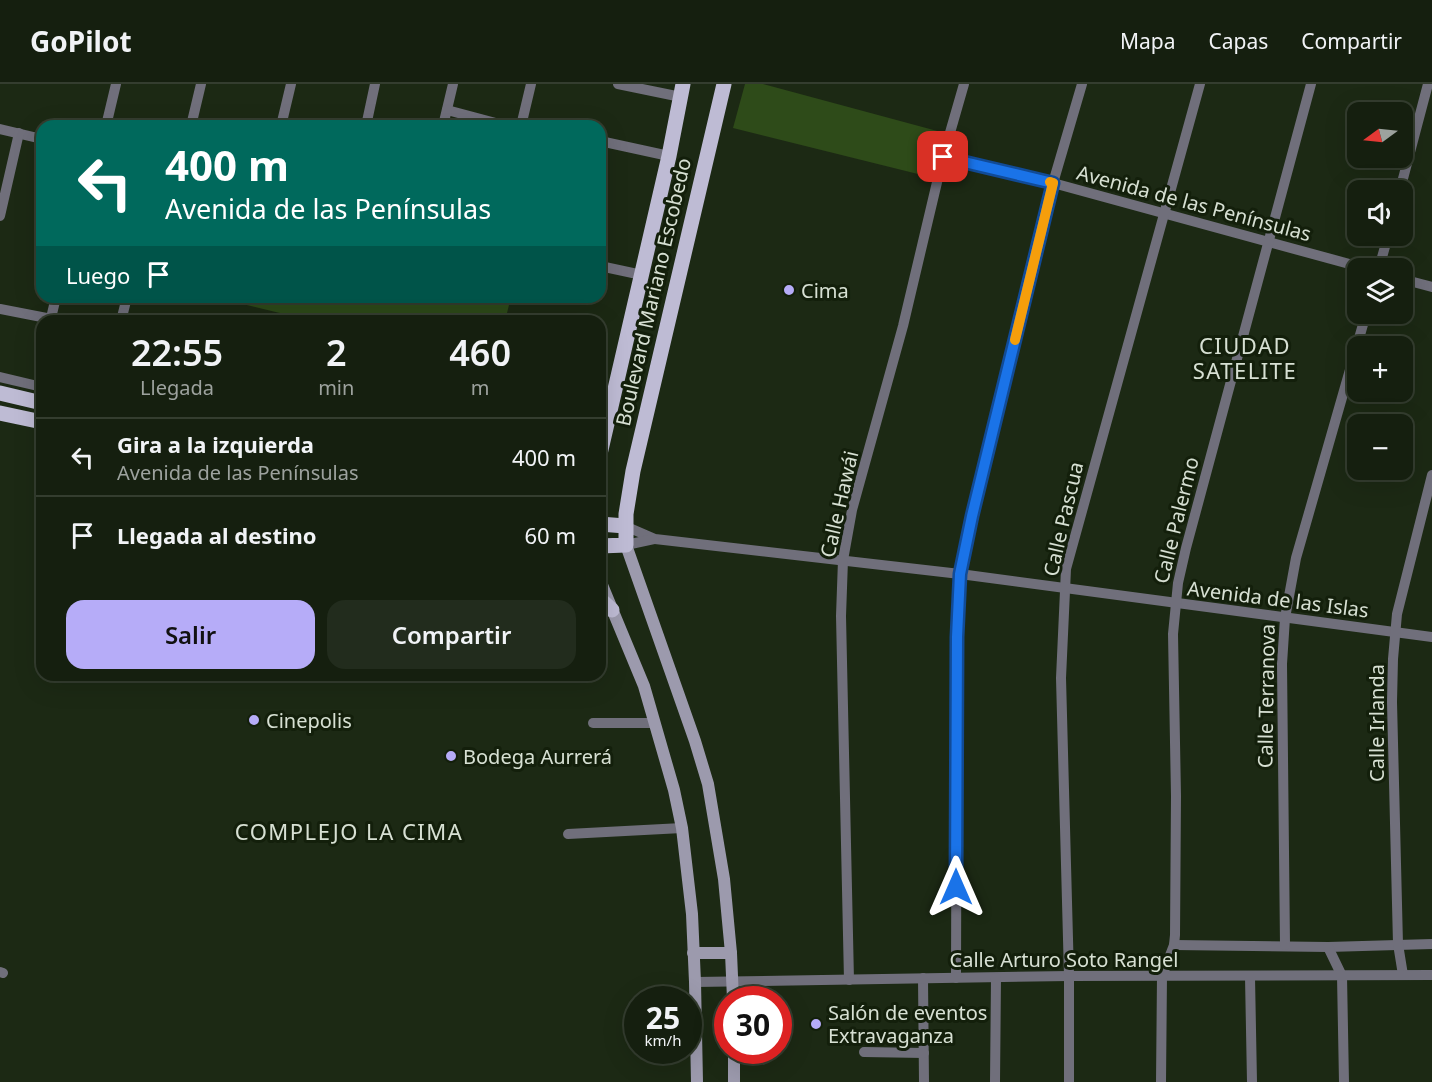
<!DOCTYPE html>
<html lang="es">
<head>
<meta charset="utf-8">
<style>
  body { margin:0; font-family:"Noto Sans",sans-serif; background:#222c1d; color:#f1f3f6; height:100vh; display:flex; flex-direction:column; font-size:22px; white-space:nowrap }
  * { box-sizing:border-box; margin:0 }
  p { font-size:20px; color:#9da29e }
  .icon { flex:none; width:33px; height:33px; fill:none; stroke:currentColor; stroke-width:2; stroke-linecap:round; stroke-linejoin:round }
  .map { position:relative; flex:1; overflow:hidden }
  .drawer { position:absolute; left:36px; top:231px; width:570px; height:366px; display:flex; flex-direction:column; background:#151f0f; border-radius:18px; box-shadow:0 6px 24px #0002,0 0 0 2px #343d2f }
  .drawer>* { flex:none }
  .top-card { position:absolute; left:36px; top:36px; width:570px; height:183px; border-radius:18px; box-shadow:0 6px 24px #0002,0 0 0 2px #343d2f; background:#00695c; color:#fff; overflow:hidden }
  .needle { width:39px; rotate:255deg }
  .controls { position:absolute; left:1347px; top:18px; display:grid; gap:12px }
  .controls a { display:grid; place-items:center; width:66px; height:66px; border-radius:12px; background:#151f0f; box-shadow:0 6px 24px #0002,0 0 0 2px #343d2f; font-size:30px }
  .speed { position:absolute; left:624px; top:902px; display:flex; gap:12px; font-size:30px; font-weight:700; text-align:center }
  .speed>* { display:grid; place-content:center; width:78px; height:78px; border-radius:50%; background:#151f0f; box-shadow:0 6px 24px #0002,0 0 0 2px #343d2f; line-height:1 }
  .speed small { font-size:15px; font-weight:400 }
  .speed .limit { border:9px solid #d22; background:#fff; color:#111 }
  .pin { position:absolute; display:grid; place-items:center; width:51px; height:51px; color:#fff; margin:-26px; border-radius:12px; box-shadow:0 3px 9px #0006 }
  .me { position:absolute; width:66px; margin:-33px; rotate:0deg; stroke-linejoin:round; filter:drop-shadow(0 0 4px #0008) }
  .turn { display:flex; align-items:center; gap:21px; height:126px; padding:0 30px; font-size:27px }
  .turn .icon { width:78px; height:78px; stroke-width:2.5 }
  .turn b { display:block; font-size:42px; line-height:51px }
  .then { display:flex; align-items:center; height:57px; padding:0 30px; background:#0003; gap:12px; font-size:22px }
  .eta { display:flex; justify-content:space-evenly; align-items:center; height:102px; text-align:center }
  .eta b { font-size:36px; font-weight:600; line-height:42px }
  .action { display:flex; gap:12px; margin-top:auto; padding:12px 30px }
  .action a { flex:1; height:69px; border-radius:18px; background:#b6acf8; color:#111; font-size:24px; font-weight:600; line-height:69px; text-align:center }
  .action a+a { background:#222c1d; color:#f1f3f6 }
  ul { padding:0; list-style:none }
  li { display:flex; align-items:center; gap:18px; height:78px; padding:0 30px; border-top:2px solid #343d2f }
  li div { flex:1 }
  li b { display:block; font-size:22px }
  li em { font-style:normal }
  header { display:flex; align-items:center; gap:36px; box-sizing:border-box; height:84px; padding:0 30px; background:#151f0f; border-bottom:2px solid #343d2f }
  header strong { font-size:28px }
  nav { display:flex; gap:33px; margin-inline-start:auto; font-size:21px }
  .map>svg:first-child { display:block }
  .green { fill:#2e4b19 }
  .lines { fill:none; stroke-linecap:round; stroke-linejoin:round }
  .street { stroke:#706f7b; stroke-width:10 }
  .secondary { stroke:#9c9aad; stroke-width:12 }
  .primary { stroke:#bebbd4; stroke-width:15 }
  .route-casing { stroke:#114b97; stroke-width:15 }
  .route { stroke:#1a73e8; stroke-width:10 }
  .slow { stroke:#f59e0b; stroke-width:10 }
  .poi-dot { fill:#b6acf8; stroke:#131f0b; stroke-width:2 }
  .labels { text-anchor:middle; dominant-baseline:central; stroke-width:6; stroke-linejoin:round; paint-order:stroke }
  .street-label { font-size:20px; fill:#d7e0d3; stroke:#131f0b }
  .poi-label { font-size:20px; fill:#d7e0d3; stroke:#131f0b; text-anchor:start }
  .quarter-label { font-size:22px; letter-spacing:1.5px; fill:#d7e0d3; stroke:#131f0b }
</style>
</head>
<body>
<header>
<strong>GoPilot</strong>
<nav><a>Mapa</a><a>Capas</a><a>Compartir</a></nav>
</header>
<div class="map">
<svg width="1432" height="998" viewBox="0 0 1432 998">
  <rect width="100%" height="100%" fill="#1c2914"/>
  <g class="green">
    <polygon points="745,0 763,0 941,48 930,93 733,44"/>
    <polygon points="214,213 511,213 505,237 313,237"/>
  </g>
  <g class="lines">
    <g class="street">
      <polyline points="618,0 681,13"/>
      <polyline points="447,26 507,42"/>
      <polyline points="106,42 116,0"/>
      <polyline points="191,42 201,0"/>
      <polyline points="281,42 291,0"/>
      <polyline points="366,42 375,0"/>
      <polyline points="443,42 453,0"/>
      <polyline points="521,42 531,0"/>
      <polyline points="0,45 42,55"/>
      <polyline points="600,57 669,72"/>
      <polyline points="943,73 1053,99 1364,184"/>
      <polyline points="1400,106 1428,0"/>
      <polyline points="0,132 19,49"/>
      <polyline points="600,182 642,191"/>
      <polyline points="1379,184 1388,152"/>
      <polyline points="1402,195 1432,203"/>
      <polyline points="0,225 62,237"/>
      <polyline points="51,234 56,213"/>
      <polyline points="121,237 127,213"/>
      <polyline points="0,293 42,303"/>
      <polyline points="625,442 655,455 960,490 1432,553"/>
      <polyline points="626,461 654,455"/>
      <polyline points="593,639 654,639"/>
      <polyline points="568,750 682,744"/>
      <polyline points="1174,861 1328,863 1432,860"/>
      <polyline points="1285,861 1282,580 1285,534 1296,474 1366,230"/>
      <polyline points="1328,863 1342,892 1344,998"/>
      <polyline points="0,888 3,889"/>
      <polyline points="1403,891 1398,860 1392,618 1393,575 1397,530 1432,391"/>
      <polyline points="1250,893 1252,998"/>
      <polyline points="923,894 924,998"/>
      <polyline points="956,894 957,553 960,490 1053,99 1082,0"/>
      <polyline points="849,896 841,532 843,476 852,426 903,242 943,73 964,0"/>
      <polyline points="695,898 1069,892 1432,891"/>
      <polyline points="864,968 924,969"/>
      <polyline points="995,998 996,894"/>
      <polyline points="1069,998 1069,892 1061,594 1066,485 1200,0"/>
      <polyline points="1161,998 1162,892 1174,861 1175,851 1176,712 1173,550 1178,499 1186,464 1311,0"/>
    </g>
    <g class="secondary">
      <polyline points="626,461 695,657 708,700 724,795 731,869 733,915"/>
      <polyline points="600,496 644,602 674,706 682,744 692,830 695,898 697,998"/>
      <polyline points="693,869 731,869"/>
      <polyline points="734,998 734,966"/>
    </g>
    <g class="primary">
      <polyline points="0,309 42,319"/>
      <polyline points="0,329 42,338"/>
      <polyline points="600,370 669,72 683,0"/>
      <polyline points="600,440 625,442"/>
      <polyline points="600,462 626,461 626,430 633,387 724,0"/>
      <polyline points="600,515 612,526"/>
    </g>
  </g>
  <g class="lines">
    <defs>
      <polyline id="route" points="943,73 1053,99 972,432 960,490 957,553 956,803"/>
    </defs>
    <use href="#route" class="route-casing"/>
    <use href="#route" class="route"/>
    <polyline class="slow" points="1015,256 1053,99 1050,98"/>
  </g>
  <g class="poi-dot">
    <circle cx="789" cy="206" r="6"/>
    <circle cx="254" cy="636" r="6"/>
    <circle cx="451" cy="672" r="6"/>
    <circle cx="816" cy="940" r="6"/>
  </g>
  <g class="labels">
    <g class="street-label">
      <text transform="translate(1194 119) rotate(15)">Avenida de las Penínsulas</text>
      <text transform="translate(653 208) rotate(-77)">Boulevard Mariano Escobedo</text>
      <text transform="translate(839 420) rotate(-77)">Calle Hawái</text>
      <text transform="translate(1063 435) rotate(-77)">Calle Pascua</text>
      <text transform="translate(1176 436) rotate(-76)">Calle Palermo</text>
      <text transform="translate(1278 515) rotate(7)">Avenida de las Islas</text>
      <text transform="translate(1266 612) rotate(-89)">Calle Terranova</text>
      <text transform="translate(1376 639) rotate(-90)">Calle Irlanda</text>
      <text x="1064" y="875">Calle Arturo Soto Rangel</text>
    </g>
    <g class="poi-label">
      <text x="801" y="206">Cima</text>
      <text x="266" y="636">Cinepolis</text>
      <text x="463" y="672">Bodega Aurrerá</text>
      <text x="828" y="928">Salón de eventos<tspan x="828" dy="23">Extravaganza</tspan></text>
    </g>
    <g class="quarter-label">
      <text x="1245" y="261">CIUDAD<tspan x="1245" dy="25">SATELITE</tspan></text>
      <text x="349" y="747">COMPLEJO LA CIMA</text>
    </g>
  </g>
</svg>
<div class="controls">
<a><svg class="needle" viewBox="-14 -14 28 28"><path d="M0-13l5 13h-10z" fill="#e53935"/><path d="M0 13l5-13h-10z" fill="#9da29e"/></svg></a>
<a><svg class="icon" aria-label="sound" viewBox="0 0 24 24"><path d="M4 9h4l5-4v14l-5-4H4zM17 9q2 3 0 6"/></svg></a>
<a><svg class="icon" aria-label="layers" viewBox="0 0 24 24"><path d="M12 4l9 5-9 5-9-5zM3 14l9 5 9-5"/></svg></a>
<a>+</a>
<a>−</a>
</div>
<div class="speed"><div>25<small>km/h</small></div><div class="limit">30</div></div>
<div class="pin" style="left:943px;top:73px;background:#d93025"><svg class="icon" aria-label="arrive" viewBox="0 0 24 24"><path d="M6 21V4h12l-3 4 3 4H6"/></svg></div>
<svg class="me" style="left:956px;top:803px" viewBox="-20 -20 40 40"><path d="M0-17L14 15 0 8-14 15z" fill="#1a73e8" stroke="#fff" stroke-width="4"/></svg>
<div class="top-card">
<div class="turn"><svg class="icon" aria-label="left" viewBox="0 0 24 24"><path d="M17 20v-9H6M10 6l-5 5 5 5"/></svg><div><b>400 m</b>Avenida de las Penínsulas</div></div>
<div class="then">Luego<svg class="icon" aria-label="arrive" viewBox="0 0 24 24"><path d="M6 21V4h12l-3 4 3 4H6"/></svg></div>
</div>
<section class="drawer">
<div class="eta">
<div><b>22:55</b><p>Llegada</p></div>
<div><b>2</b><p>min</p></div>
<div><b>460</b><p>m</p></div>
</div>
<ul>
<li><svg class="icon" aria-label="left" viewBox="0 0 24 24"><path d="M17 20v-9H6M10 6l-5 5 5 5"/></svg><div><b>Gira a la izquierda</b><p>Avenida de las Penínsulas</p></div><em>400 m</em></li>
<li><svg class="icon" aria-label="arrive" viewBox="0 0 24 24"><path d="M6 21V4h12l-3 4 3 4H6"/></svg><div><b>Llegada al destino</b></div><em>60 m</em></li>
</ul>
<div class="action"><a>Salir</a><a>Compartir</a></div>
</section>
</div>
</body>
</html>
